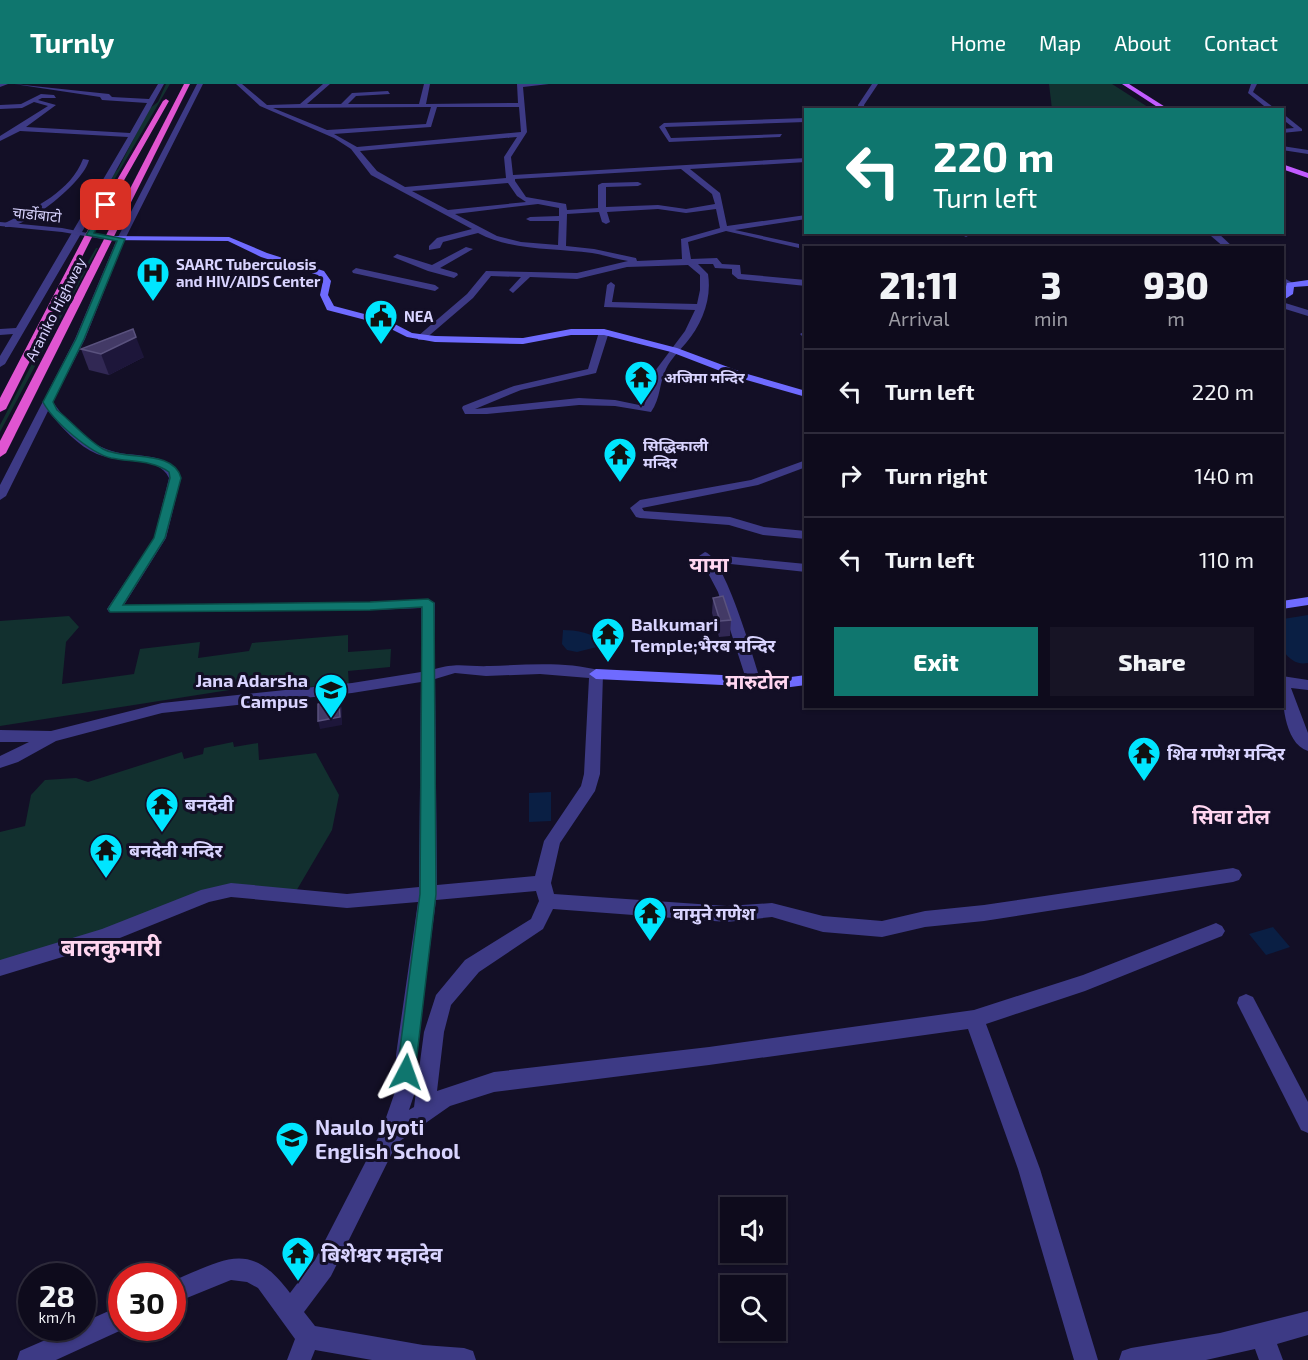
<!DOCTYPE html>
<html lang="en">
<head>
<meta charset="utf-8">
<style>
  body { margin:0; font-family:"Exo 2","Noto Sans Devanagari",sans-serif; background:#171425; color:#f1f3f6; height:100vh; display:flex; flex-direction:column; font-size:22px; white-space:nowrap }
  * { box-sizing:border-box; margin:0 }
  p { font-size:20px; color:#9b9ba3 }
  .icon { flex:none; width:33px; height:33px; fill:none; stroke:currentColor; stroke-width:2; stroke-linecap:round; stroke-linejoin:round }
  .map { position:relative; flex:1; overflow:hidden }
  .details { position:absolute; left:804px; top:162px; width:480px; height:462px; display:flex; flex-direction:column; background:#0e0b1c; border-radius:0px; box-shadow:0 2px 4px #0004,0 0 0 2px #2e2b3b }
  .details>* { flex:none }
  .banner { position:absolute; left:804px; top:24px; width:480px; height:126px; border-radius:0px; box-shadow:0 2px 4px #0004,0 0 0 2px #2e2b3b; background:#0f766e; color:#fff; overflow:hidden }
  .controls { position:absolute; left:720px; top:1113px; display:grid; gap:12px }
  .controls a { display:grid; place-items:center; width:66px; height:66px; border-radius:0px; background:#0e0b1c; box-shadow:0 2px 4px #0004,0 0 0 2px #2e2b3b; font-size:30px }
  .speed { position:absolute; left:18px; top:1179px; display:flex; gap:12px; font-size:30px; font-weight:700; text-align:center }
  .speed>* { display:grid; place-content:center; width:78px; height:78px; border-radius:50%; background:#0e0b1c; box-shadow:0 2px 4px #0004,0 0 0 2px #2e2b3b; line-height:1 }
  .speed small { font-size:15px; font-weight:400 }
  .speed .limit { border:9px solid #d22; background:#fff; color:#111 }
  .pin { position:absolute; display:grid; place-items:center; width:51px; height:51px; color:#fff; margin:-26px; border-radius:12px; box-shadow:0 3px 9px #0006 }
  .me { position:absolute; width:66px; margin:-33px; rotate:4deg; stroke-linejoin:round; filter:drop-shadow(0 0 4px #0008) }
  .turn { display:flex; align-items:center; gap:21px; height:126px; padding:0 30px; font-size:27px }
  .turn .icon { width:78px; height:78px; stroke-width:2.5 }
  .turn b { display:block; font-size:42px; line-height:51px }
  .eta { display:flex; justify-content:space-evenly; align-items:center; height:102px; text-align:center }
  .eta b { font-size:36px; font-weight:800; line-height:42px }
  .primary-button { display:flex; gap:12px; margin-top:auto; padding:12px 30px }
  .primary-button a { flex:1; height:69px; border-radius:0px; background:#0f766e; color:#fff; font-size:24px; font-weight:800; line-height:69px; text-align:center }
  .primary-button a+a { background:#171425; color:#f1f3f6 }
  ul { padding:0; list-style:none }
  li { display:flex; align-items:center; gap:18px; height:84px; padding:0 30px; border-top:2px solid #2e2b3b }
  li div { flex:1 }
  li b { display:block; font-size:22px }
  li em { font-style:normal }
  header { display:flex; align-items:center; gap:36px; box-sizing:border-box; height:84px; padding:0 30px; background:#0f766e; color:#fff }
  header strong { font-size:28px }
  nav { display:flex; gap:33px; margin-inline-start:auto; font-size:21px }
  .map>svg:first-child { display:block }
  .green { fill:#12302f }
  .water { fill:#0a1f44 }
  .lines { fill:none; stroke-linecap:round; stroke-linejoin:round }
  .minor { fill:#3d3a85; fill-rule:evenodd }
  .tertiary { fill:#3d3a85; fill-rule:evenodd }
  .secondary { fill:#6f6bff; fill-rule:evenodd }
  .primary { fill:#c25bff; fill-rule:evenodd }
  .trunk { fill:#e055d1; fill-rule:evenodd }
  .wall { fill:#312854 }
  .shaded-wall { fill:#1d163a }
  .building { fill:#433a66; stroke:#5a527e; stroke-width:1.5 }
  .route { fill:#0f766e; stroke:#0a4d48; stroke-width:1.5 }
  .labels { text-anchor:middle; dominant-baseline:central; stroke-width:6; stroke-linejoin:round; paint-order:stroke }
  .far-street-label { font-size:15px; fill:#d9d4ff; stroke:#130f26 }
  .far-poi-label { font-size:15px; font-weight:bold; fill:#d9d4ff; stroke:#130f26; text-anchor:start }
  .poi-label { font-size:18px; font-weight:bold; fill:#d9d4ff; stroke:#130f26; text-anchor:start }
  .neighbourhood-label { font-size:20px; font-weight:bold; fill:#ffd6f0; stroke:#130f26 }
  .quarter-label { font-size:21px; font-weight:bold; fill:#ffd6f0; stroke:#130f26 }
  .near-poi-label { font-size:21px; font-weight:bold; fill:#d9d4ff; stroke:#130f26; text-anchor:start }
  .near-neighbourhood-label { font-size:24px; font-weight:bold; fill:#ffd6f0; stroke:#130f26 }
</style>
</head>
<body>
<header>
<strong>Turnly</strong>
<nav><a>Home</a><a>Map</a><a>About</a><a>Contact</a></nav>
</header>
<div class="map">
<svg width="1308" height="1276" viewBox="0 0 1308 1276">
  <rect width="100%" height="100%" fill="#130f26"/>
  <g class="green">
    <polygon points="166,0 170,0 89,139 113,90 118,85 149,25 158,18"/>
    <polygon points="1049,0 1112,0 1151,25 1052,25"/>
    <polygon points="96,164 98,164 0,348 0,341 58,230"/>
    <polygon points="69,532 79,543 66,558 62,600 134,590 140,565 200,558 198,574 249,567 252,559 348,551 348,568 391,565 390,583 348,587 349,602 242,604 0,642 0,537"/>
    <polygon points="233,658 234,663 258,659 259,676 316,669 339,711 332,746 295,809 232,801 106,846 0,879 0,748 25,742 31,711 45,696 76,694 88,698 182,668 184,675 203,670 204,664"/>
  </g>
  <g class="water">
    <path d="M1308,531V579C1296,581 1291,576 1283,567V535Z"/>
    <path d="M563,546C575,546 592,549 602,557L601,562L577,568L567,566L562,560Z"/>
    <polygon points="551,708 551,737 529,738 529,709"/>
    <polygon points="1273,843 1290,863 1266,871 1249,850"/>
  </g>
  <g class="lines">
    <g class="minor">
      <polygon points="0,0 8,0 0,3"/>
      <polygon points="14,0 109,10 112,13 149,15 158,0 164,0 82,148 5,280 0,283 0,272 13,250 0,251 0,245 16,244 128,53 20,47 0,57 0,52 48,22 34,18 22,24 0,25 0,21 21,20 41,10 54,11 56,14 42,14 38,16 56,21 26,43 130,49 147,19 102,16 100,13"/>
      <path d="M197,0H203L125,155L85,255L53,318C65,336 85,357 106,365C132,376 167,364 181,394L166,454L124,521L370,518L428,515L435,519V585C458,578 467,583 490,582C526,581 566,577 601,587L603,590L600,690L595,707L560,759L551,799L554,810L727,822L772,819L823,832L882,837L925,827L984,821L1233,784L1239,786L1242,791L1239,796L1233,798L984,837L925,843L882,853L823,848L772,833L727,838L553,825L543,845L479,888L451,921L444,948L437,1007L494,988L709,963L974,926L1083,891L1216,839L1222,842L1225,847L1222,852L1085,907L986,940L1040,1085L1098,1276H1074L1018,1085L968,945L709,981L494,1008L450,1022L397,1059L331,1192L304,1228L315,1242L423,1261L464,1264L473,1267L476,1276H372L315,1266L311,1276H287L295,1255L258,1204L247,1198L231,1196L172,1220V1197C225,1176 249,1154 290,1209L315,1176L381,1048L396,1005V971L418,818L347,824L231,813L209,818L105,860L0,892V876L102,845L201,806L231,799L347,810L419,803L421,598L352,609L162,629L56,657L18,678L0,684V672L29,658H0V646L51,647L162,619L352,599L421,588V524L370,526L109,528L107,525L154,454L169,394C158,370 119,379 97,370C78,362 61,343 48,327L6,412L0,416V401L75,255L117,155ZM455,589L486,592L540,590L589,594L584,690L581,702L544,757L535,792L437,801L435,595ZM536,807L539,817L531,835L465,876L436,911L424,948L414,1023L409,1026L416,1005V971L436,816Z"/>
      <path d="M236,0H242L267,21L300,20L323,0H330L307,20H341L352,9L388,7L390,10L356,12L348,20H419L424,0H430L426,20L518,19L517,0H549L523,3L527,48L511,73L513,91L806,74V78L690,85L720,109L727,142L806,131V135L735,146L799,160V164L726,147L688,158L691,175L717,174L722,180L740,181L741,190L806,196V202L738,195L732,190V185L715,184L713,180H698L708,190C712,215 702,240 686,259C679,267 671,275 666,285C659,299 661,314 651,328L615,322L579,321L487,330H465L462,324L463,322L514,302L588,285L599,248L604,245L609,248L596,289L521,306L475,325L579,314L615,316L644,322L655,287L685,247L695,226L604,223L607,201L611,198L615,201L612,218L697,220L700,206V191L688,181L627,183L577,195L530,193L513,209L509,206L521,193L491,192L473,214L424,256H418V252L467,210L486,187L577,189L628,177C616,175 604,171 592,169C554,164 512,167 478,149L443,158L440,164L429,166V162L437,154L472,145L371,91L351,65L334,54L260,22ZM431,23L426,40L327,46L273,24ZM437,23H519L521,48L357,63L334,50L431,43ZM517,53L504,73L506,94L405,103L377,87L360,67ZM681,85L712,110L715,120L686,125L658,121L606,123V103L638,102L642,100L638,98L602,99L598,101V124L567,126L566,120L526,113L515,97V95ZM508,99L517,112L526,118L448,126L412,107ZM538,120L559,124V132L530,133L526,135L530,137H559L558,161L521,158L497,152L455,130ZM658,125L686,129L716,125L720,144L681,155L682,175L637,177L636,174L594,165L566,162L567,130L599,128L602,138L606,140L610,138L607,128Z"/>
      <polygon points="872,0 878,0 864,21 865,26 859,26 858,21"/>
      <polygon points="806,34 806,38 665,43 671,54 782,50 780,53 669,58 659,43 664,39"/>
      <polygon points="1282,62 1308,66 1308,70 1282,66"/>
      <path d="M83,75L89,76C84,98 27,144 5,143V139C35,124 71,107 83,75Z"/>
      <polygon points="964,148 975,148 966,153 962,151"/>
      <polygon points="1211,148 1217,148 1234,164 1225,164 1211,152"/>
      <polygon points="466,163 473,165 440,184 457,189 458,191 454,194 428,187 393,173 397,170 432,181"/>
      <polygon points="356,184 435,201 439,204 435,207 353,189 352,187"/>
      <polygon points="1282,193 1293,199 1293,203 1287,203 1282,200"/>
      <polygon points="1282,218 1308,226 1308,232 1282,224"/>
      <polygon points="805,247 806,253 802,252 800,250"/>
      <polygon points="806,376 806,383 758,401 642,424 644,427 730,433 764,443 806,447 806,455 763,451 729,441 640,434 636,433 630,424 640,416 751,396"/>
      <path d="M705,468C725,474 754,576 761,598L759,602H749L747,598L718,508L699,472Z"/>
      <polygon points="725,472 806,480 806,488 721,479 719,476"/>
      <path d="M1282,592L1308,596V606L1291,604L1308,649V667C1283,659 1282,613 1282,592Z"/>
      <polygon points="1246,910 1253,913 1308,1018 1308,1049 1301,1046 1237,919 1239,913"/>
      <polygon points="122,1221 122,1244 126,1244 56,1276 17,1276 20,1267 73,1244 82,1244 82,1239"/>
      <polygon points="1308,1227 1308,1251 1277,1260 1283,1276 1259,1276 1255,1265 1206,1276 1119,1276 1122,1267 1131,1264 1220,1249"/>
    </g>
    <g class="tertiary">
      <polygon points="1251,0 1257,0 1253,8 1277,26 1269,26 1248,9"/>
      <polygon points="1282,29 1302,45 1302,47 1282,49 1282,45 1294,44 1282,35"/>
      <polygon points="0,138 62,144 112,154 108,156 62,148 0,142"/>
    </g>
    <g class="secondary">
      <polygon points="108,152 229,153 267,169 324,187 331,197 328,211 334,222 387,236 412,249 435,252 523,254 571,245 604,245 677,264 744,289 806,307 806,313 736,293 671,268 604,251 571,251 523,260 435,258 407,253 381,240 327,226 320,211 323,197 318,191 261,173 228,157 105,156 105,152"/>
      <polygon points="1308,196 1308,202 1294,203 1293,210 1282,217 1287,199"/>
      <polygon points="1308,513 1308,521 1282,525 1282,517"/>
      <polygon points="596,585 783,594 806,591 806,601 783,604 596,595 589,590"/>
    </g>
    <g class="primary">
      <polygon points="1122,0 1129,0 1170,26 1162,26"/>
      <polygon points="1282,80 1308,89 1308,94 1282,85"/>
    </g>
    <g class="trunk">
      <polygon points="184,0 190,0 6,369 0,373 0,357"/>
      <polygon points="166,15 169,17 93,151 6,325 0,328 0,314 85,151 163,17"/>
    </g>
  </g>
  <g class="wall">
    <polygon points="81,265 144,273 109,291 89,286"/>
    <polygon points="713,514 731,536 730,552 719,553 712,529"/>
  </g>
  <g class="shaded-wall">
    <polygon points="136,253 144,273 109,291 101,270"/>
    <polygon points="339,616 342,624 342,641 320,645 318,637"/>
  </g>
  <g class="building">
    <polygon points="133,245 136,253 101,270 81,265"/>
    <polygon points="723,512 731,536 720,537 713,514"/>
    <polygon points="339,616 340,633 318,637 318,620"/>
  </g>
  <path class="route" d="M106,119L110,121L94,149L125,155L84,255L53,318L57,326C72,338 87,356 103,365C125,377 174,365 181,394L165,454L123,521L370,518L428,515L434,519L436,810L415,988L412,994L406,997L399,994L397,988L420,810L422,523L370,526L110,528L108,525L154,454L170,394L169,388C153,376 130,378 111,374C90,369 53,337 43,318L76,255L117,157L86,151Z"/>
  <defs>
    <symbol id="hospital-pin" viewBox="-11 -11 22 30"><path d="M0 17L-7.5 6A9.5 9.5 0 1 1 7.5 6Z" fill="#00e5ff" stroke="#130f26"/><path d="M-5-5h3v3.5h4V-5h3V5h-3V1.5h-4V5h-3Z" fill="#111"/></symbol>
    <symbol id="civic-pin" viewBox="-11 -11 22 30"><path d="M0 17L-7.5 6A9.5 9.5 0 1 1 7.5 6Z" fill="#00e5ff" stroke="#130f26"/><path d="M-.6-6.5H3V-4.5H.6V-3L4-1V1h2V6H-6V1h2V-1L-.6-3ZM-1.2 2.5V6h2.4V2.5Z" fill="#111"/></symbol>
    <symbol id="temple-pin" viewBox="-11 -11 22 30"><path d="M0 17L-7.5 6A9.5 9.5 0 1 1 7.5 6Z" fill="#00e5ff" stroke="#130f26"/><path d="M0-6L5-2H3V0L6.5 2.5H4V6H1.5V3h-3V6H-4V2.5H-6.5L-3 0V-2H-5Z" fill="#111"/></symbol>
    <symbol id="university-pin" viewBox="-11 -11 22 30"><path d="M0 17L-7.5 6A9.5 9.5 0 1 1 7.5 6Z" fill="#00e5ff" stroke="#130f26"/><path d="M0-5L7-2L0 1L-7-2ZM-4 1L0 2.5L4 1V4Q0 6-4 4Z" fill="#111"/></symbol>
    <symbol id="school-pin" viewBox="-11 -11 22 30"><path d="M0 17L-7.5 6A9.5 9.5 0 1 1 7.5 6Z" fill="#00e5ff" stroke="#130f26"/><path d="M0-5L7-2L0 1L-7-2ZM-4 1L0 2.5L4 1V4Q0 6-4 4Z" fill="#111"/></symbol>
  </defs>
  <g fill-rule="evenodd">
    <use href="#hospital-pin" x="134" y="170" width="38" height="52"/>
    <use href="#civic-pin" x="362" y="213" width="38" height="52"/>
    <use href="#temple-pin" x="622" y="274" width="38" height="52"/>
    <use href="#temple-pin" x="601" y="351" width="38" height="52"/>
    <use href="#temple-pin" x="589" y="531" width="38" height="52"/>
    <use href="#university-pin" x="312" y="587" width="38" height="52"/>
    <use href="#temple-pin" x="1125" y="650" width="38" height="52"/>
    <use href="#temple-pin" x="143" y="701" width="38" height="52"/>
    <use href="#temple-pin" x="87" y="747" width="38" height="52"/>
    <use href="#temple-pin" x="631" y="810" width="38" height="52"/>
    <use href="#school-pin" x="273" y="1035" width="38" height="52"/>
    <use href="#temple-pin" x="279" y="1150" width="38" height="52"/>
  </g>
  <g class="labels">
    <g class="far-street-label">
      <text transform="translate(37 130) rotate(6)">चार्डोबाटो</text>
      <text transform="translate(55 225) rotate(-63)">Araniko Highway</text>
    </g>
    <g class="far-poi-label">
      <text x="176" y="180">SAARC Tuberculosis<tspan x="176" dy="17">and HIV/AIDS Center</tspan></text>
      <text x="404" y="232">NEA</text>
      <text x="664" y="293">अजिमा मन्दिर</text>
      <text x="643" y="361">सिद्धिकाली<tspan x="643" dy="17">मन्दिर</tspan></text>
    </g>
    <g class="poi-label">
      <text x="631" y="540">Balkumari<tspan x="631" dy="21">Temple;भैरब मन्दिर</tspan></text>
      <text x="308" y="596" text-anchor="end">Jana Adarsha<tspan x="308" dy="21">Campus</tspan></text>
      <text x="1167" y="669">शिव गणेश मन्दिर</text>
      <text x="185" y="720">बनदेवी</text>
      <text x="129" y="766">बनदेवी मन्दिर</text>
      <text x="673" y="829">वामुने गणेश</text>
    </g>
    <g class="neighbourhood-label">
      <text x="757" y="597">मारुटोल</text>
    </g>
    <g class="quarter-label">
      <text x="709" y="479">यामा</text>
      <text x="1231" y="731">सिवा टोल</text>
    </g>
    <g class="near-poi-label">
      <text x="315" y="1042">Naulo Jyoti<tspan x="315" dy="24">English School</tspan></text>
      <text x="321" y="1169">बिशेश्वर महादेव</text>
    </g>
    <g class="near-neighbourhood-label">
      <text x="111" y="862">बालकुमारी</text>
    </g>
  </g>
</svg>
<div class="controls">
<a><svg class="icon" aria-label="sound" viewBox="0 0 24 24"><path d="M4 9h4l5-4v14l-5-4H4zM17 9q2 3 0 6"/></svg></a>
<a><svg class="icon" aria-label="search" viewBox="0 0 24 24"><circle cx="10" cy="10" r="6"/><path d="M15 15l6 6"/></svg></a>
</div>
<div class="speed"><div>28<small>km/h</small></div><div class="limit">30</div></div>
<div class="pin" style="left:106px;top:121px;background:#d93025"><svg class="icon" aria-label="arrive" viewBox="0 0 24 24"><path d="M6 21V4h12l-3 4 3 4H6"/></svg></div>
<svg class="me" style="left:406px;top:988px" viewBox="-20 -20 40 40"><path d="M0-17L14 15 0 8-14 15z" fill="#0f766e" stroke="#fff" stroke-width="4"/></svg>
<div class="banner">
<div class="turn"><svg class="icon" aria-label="left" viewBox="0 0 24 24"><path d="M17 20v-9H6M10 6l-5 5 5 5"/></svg><div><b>220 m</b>Turn left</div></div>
</div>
<section class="details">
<div class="eta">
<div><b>21:11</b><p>Arrival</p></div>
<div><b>3</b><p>min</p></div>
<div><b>930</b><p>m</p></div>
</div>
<ul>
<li><svg class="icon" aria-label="left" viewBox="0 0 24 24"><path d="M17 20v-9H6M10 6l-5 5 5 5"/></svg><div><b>Turn left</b></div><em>220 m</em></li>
<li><svg class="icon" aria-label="right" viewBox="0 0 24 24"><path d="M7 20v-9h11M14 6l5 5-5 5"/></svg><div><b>Turn right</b></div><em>140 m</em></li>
<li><svg class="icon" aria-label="left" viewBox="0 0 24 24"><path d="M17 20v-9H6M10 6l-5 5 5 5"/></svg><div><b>Turn left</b></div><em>110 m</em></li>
</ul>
<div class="primary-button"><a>Exit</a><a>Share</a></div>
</section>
</div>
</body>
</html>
